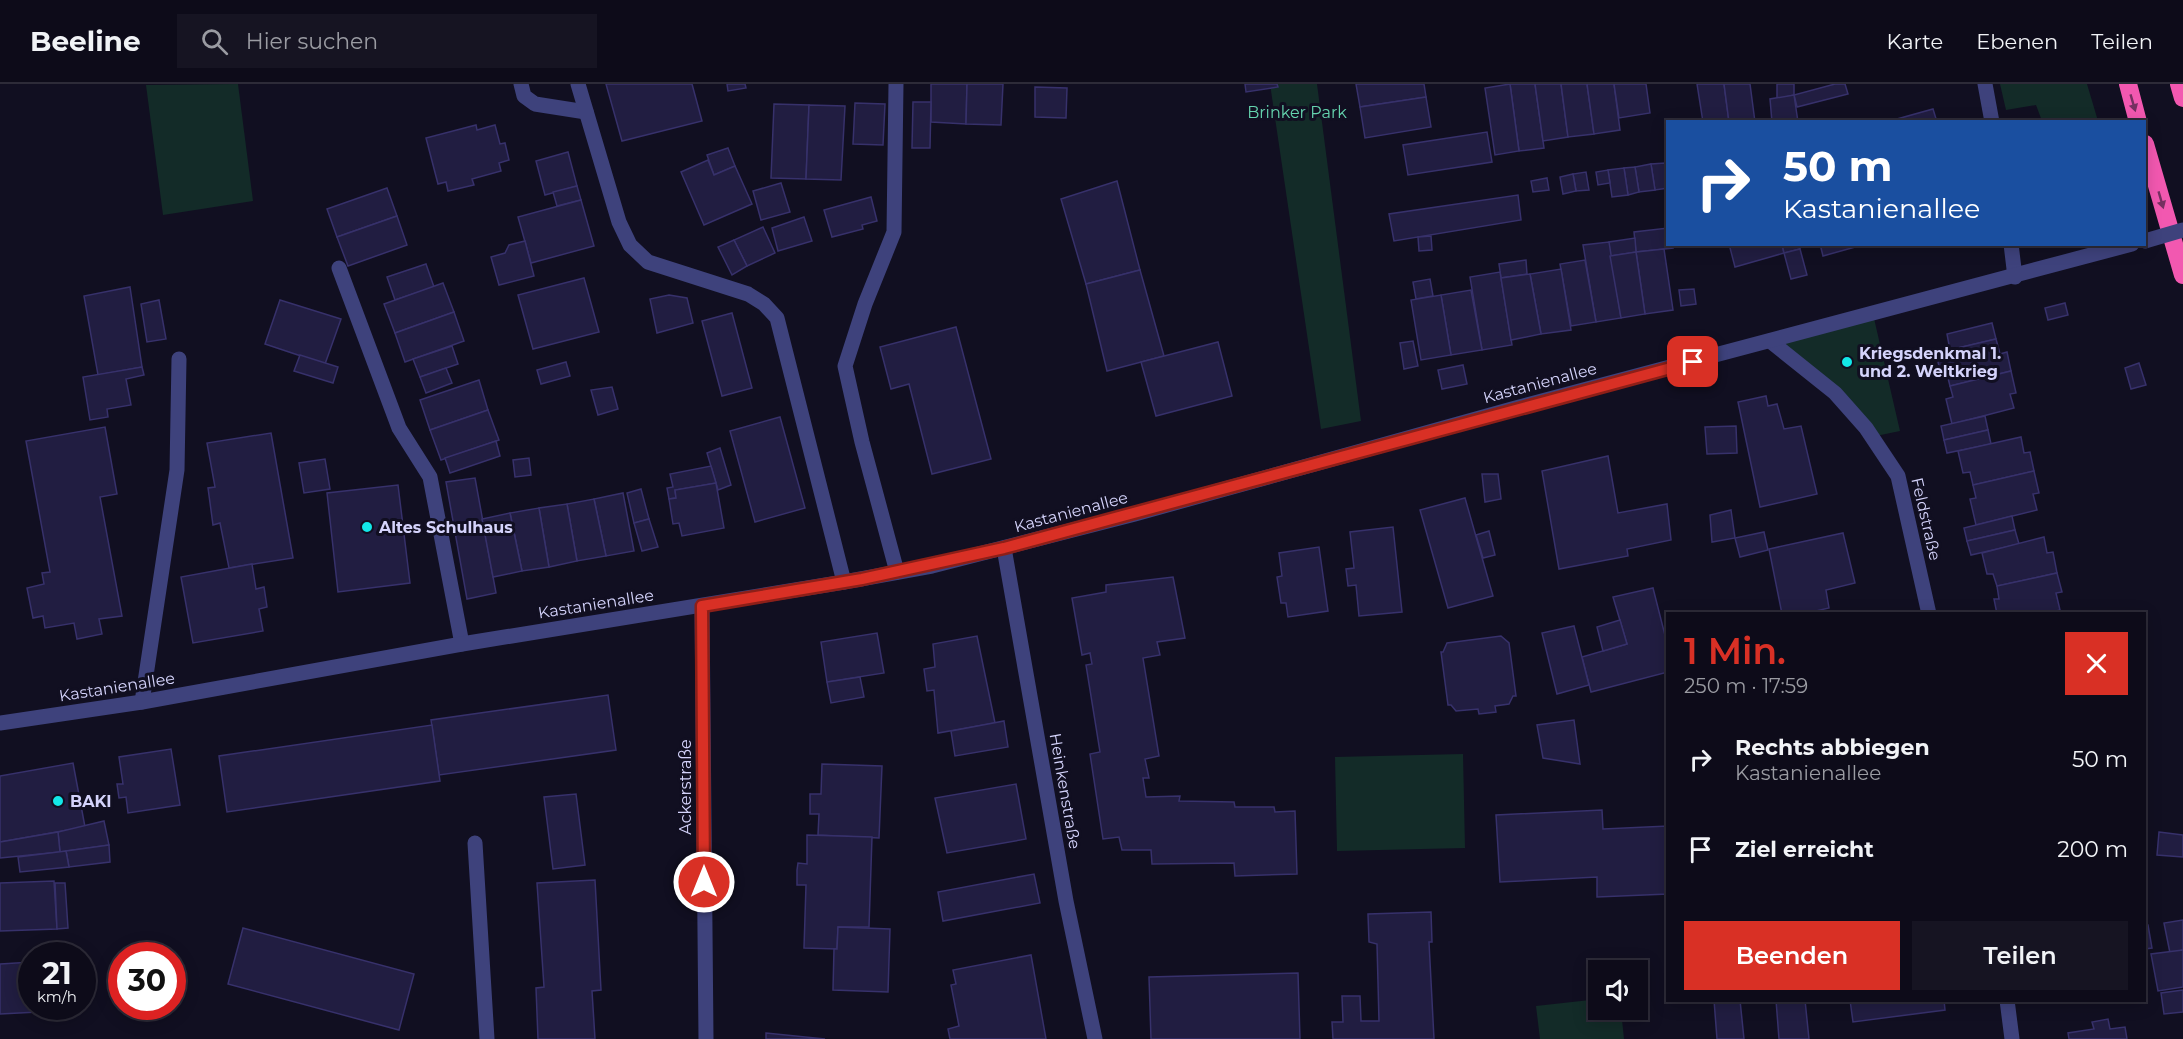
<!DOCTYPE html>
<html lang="de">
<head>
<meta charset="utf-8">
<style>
  body { margin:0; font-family:Montserrat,sans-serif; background:#161422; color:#f1f3f6; height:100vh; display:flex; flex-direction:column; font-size:22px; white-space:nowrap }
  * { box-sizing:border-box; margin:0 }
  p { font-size:20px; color:#9a9ba2 }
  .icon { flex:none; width:33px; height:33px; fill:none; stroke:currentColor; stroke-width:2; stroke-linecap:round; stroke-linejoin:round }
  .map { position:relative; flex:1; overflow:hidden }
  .sheet { position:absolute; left:1666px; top:528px; width:480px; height:390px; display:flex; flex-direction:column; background:#0d0b19; border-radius:0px; box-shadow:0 3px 15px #0003,0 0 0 2px #2d2b38 }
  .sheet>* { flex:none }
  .guide { position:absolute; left:1666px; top:36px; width:480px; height:126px; border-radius:0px; box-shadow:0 3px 15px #0003,0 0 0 2px #2d2b38; background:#1a4fa0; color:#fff; overflow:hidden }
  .controls { position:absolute; left:1588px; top:876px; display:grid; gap:12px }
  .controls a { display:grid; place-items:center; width:60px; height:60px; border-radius:0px; background:#0d0b19; box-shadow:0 3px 15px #0003,0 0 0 2px #2d2b38; font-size:30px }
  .speed { position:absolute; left:18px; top:858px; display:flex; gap:12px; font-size:30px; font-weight:700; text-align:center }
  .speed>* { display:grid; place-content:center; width:78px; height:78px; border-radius:50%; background:#0d0b19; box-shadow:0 3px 15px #0003,0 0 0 2px #2d2b38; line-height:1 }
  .speed small { font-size:15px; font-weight:400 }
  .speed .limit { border:9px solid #d22; background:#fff; color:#111 }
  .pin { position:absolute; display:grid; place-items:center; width:51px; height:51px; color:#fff; margin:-26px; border-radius:12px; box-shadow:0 3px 9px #0006 }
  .me { position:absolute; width:66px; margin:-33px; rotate:0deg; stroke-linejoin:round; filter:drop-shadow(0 0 4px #0008) }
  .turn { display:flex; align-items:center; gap:21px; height:126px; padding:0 18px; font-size:27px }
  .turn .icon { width:78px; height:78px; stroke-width:2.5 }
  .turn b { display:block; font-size:42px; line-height:51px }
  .round { display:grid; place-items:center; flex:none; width:63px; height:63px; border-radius:0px; background:#161422 }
  .headline { display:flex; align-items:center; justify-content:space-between; height:102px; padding:0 18px }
  h1 { font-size:36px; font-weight:600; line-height:45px; color:#d93025 }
  .action { display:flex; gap:12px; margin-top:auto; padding:12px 18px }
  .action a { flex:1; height:69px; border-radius:0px; background:#d93025; color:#fff; font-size:24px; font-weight:600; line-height:69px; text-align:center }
  .action a+a { background:#161422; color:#f1f3f6 }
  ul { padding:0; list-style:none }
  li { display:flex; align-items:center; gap:18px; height:90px; padding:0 18px }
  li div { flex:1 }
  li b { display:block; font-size:22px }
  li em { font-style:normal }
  header { display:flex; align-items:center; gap:36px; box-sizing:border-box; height:84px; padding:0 30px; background:#0d0b19; border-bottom:2px solid #2d2b38 }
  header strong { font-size:28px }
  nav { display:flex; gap:33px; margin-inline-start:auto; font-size:21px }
  .search { width:420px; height:54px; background:#161422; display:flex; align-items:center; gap:15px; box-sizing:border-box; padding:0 21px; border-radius:0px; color:#9a9ba2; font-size:22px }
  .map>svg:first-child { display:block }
  .green { fill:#132b28 }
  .building { fill:#211d41; stroke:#37316b; stroke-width:1.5 }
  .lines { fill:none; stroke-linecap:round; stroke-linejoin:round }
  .minor { stroke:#3e427c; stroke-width:15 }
  .highway { stroke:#f258b0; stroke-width:18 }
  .minor-bridge { stroke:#3e427c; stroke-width:15 }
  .oneway { fill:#763061 }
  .route-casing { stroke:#8d1f18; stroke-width:15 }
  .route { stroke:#d93025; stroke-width:10 }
  .poi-dot { fill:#13e7e8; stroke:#110f21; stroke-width:2 }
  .labels { text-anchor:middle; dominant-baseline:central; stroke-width:6; stroke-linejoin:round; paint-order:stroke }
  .park-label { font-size:16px; fill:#65d5af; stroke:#110f21 }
  .poi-label { font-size:16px; font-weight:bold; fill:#d4d3fb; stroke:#110f21; text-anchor:start }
  .street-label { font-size:16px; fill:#d4d3fb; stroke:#110f21 }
</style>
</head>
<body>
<header>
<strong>Beeline</strong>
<div class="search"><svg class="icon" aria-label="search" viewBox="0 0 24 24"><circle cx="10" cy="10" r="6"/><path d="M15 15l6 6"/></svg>Hier suchen</div>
<nav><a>Karte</a><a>Ebenen</a><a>Teilen</a></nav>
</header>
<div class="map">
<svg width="2183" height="955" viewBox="0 0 2183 955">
  <rect width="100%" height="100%" fill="#110f21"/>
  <g class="green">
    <polygon points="238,0 253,117 163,131 146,1"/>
    <polygon points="1270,0 1317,0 1361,337 1321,345"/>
    <polygon points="2000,0 2087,0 2098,37 2042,37 2036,21 2006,26"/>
    <polygon points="1873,230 1900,347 1871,353 1770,257"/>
    <polygon points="1463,670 1465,764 1337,767 1335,673"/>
    <polygon points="1599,915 1599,926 1621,926 1624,955 1540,955 1536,922"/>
  </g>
  <g class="building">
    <polygon points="606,0 692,0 702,37 622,57"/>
    <polygon points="727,0 745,0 746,4 728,7"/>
    <polygon points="931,0 967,0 966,40 931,38"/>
    <polygon points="967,0 1003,0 1001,41 966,40"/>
    <polygon points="1245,0 1277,0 1278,3 1246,8"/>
    <polygon points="1356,0 1424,0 1426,13 1360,23"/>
    <polygon points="1510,0 1535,0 1544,64 1519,67"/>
    <polygon points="1510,0 1519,67 1495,71 1485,4"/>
    <polygon points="1535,0 1561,0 1568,53 1543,57"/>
    <polygon points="1561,0 1587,0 1594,50 1568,53"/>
    <polygon points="1587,0 1614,0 1620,46 1594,50"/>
    <polygon points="1614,0 1646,0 1650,29 1619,34"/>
    <polygon points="1697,0 1724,0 1729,38 1703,38"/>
    <polygon points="1724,0 1750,0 1755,38 1729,38"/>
    <polygon points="1777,0 1794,0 1794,11 1777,15"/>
    <polygon points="1835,0 1845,0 1848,10 1797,23 1794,11"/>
    <polygon points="1035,3 1067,4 1066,34 1035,33"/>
    <polygon points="1794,11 1798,38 1772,38 1770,15"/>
    <polygon points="1426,13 1431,43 1365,54 1360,23"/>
    <polygon points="913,18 931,18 930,64 912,64"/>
    <polygon points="855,19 885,20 883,61 853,60"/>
    <polygon points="774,20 809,21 806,95 771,94"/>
    <polygon points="809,21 845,22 841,96 806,95"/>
    <polygon points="1933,25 1937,38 1891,38 1890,37"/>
    <polygon points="476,41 477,46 495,41 500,60 505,59 509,76 499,79 501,87 472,95 474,101 448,107 446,98 438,100 426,54"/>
    <polygon points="1487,48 1492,78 1408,91 1403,61"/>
    <polygon points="728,64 735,82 714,91 707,71"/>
    <polygon points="568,68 577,102 545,111 536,77"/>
    <polygon points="708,76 714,91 735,82 752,120 704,141 681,88"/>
    <polygon points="1665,79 1668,104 1655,106 1651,80"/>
    <polygon points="1651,80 1655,106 1639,108 1635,83"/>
    <polygon points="1635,83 1639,108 1628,111 1624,84"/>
    <polygon points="1624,84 1628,111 1612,113 1608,86"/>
    <polygon points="1608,86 1610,99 1598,101 1596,88"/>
    <polygon points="1586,88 1589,106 1576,107 1573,90"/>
    <polygon points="1573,90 1576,107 1563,110 1560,93"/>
    <polygon points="1547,94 1549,106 1533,108 1531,97"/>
    <polygon points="1117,97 1140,186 1086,200 1061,115"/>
    <polygon points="781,99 790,128 761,136 753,107"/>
    <polygon points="577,102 581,116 557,122 553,108"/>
    <polygon points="387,104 397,132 337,153 327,125"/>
    <polygon points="1518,111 1521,136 1394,157 1389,130"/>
    <polygon points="871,113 877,137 862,141 863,145 832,153 824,126"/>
    <polygon points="581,116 594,162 531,179 518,133"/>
    <polygon points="397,132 407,161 348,182 337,153"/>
    <polygon points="804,133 812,157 778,167 772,144"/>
    <polygon points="763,143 775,169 747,182 734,156"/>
    <polygon points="1668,144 1668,160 1672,160 1673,164 1636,168 1634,148"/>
    <polygon points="1431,152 1432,166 1419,167 1418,153"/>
    <polygon points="1635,154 1636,168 1610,172 1609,158"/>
    <polygon points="734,156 747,182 732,191 718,163"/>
    <polygon points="525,157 534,192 499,201 491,173 505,169 509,161"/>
    <polygon points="1609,158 1621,234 1596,238 1583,161"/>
    <polygon points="1729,160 1782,160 1784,169 1735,183"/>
    <polygon points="1782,160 1798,160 1800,165 1784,169"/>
    <polygon points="1820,160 1866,160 1823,172"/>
    <polygon points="1664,165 1673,226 1645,230 1636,168"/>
    <polygon points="1800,165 1807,191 1791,195 1784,169"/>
    <polygon points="1636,168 1645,230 1621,234 1610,172"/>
    <polygon points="1526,176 1527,190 1501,194 1499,180"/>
    <polygon points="1585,176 1596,238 1571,242 1560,180"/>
    <polygon points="426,180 434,203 395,216 387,193"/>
    <polygon points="1561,185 1571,246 1541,250 1530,190"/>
    <polygon points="1140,186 1164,272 1107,287 1086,200"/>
    <polygon points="1500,188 1512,261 1482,266 1470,193"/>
    <polygon points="1530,190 1541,250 1511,256 1501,194"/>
    <polygon points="584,194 599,248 533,265 518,211"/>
    <polygon points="1430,195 1433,212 1416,215 1413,198"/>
    <polygon points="443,199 454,228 395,249 384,220"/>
    <polygon points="130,203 142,283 98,291 84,212"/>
    <polygon points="1694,205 1696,220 1681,222 1679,206"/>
    <polygon points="1471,206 1482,266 1451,271 1441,211"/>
    <polygon points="669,211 687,214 693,239 657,249 650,215"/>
    <polygon points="1441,211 1451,271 1421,276 1411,216"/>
    <polygon points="159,216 166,255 147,258 141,220"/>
    <polygon points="280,216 341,235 325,280 265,260"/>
    <polygon points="2065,219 2068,231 2048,236 2045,224"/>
    <polygon points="454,228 464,257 405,278 395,249"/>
    <polygon points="732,229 752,304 722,312 702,237"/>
    <polygon points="1992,239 1996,255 1950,266 1947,250"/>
    <polygon points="956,243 991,375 932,390 909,300 891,305 880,263"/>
    <polygon points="1996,255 2000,270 2007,268 2011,287 1950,302 1947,290 1941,291 1936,269"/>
    <polygon points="1413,257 1418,282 1404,285 1400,259"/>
    <polygon points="1218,258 1232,312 1156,332 1141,278"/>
    <polygon points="452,262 458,280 420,293 413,275"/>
    <polygon points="300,271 338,283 333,299 294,287"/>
    <polygon points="566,278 570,292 541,300 537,286"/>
    <polygon points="2139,279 2146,301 2131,305 2125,284"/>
    <polygon points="1463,281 1467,300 1442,305 1438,286"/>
    <polygon points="142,283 144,291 126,295 131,321 107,325 108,333 90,336 83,293"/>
    <polygon points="446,284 452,299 426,309 420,293"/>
    <polygon points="2011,287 2016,309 2010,310 2014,324 1952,340 1946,315 1953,313 1950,302"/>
    <polygon points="479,296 488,326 430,346 420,316"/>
    <polygon points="612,303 618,325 598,331 591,306"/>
    <polygon points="1766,312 1768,322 1777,320 1784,345 1801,342 1817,410 1760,423 1738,318"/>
    <polygon points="488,326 499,356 441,376 430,346"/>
    <polygon points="1985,332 1988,346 1944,356 1941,342"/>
    <polygon points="780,333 805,424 755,438 730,347"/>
    <polygon points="1736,342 1737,369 1707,370 1705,343"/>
    <polygon points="105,343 117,410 100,413 122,532 99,535 102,550 77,555 74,539 45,544 43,532 33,534 27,504 44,500 42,489 50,488 26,357"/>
    <polygon points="1988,346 1991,360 1947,369 1944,356"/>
    <polygon points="271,349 293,474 229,484 220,439 213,441 208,404 215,403 207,359"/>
    <polygon points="2021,353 2024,369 2030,368 2034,387 1973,401 1970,388 1963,389 1958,367"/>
    <polygon points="496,357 500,372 450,389 445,374"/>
    <polygon points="720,364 731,401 718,406 707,369"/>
    <polygon points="1608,372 1618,429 1667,420 1671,456 1627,465 1628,472 1559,485 1542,387"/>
    <polygon points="529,374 531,391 515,393 513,376"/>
    <polygon points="325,375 330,405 304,409 299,379"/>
    <polygon points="711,382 716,399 675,406 676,414 669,415 667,404 673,403 670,390"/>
    <polygon points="2034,387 2039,409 2033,410 2037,426 1976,441 1970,415 1976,414 1973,401"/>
    <polygon points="1482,390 1498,390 1501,415 1485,418"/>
    <polygon points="475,394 496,509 467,515 446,398"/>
    <polygon points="716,399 724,444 682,452 679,439 673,440 669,415 676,414 675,406"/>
    <polygon points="398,401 410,499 338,508 327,409"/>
    <polygon points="641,405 649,435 634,439 627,409"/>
    <polygon points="623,409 634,467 606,472 594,415"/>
    <polygon points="1465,414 1493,512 1448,524 1420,426"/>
    <polygon points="594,415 606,472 577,477 567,420"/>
    <polygon points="567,420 577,477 549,483 539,424"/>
    <polygon points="539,424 549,483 522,487 510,429"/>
    <polygon points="1731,426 1735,454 1712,458 1710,431"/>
    <polygon points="510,429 522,487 493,493 482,435"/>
    <polygon points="2012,432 2015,446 1967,457 1964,444"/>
    <polygon points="649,435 658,463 642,467 634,439"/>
    <polygon points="1393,443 1402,528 1359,532 1356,501 1348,502 1346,485 1354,484 1350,448"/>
    <polygon points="2015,446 2019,460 1971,471 1967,457"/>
    <polygon points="1489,447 1495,471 1483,474 1476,451"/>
    <polygon points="1764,448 1768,466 1740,473 1735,454"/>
    <polygon points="1843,449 1855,499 1826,506 1829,524 1803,530 1782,530 1769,465"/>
    <polygon points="2044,453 2047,469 2053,468 2057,489 1997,502 1993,490 1987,490 1982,469"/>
    <polygon points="1319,463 1328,527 1288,533 1286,519 1281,519 1277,493 1282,492 1279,469"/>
    <polygon points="252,480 256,505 264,503 267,523 259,525 263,547 193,559 181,493"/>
    <polygon points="2057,489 2062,508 2056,509 2060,526 2045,530 1997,530 1994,515 1999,515 1997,502"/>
    <polygon points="1173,493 1185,554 1157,558 1160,571 1143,574 1159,672 1145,675 1149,694 1143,694 1146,713 1180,712 1179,717 1234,718 1235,723 1274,723 1275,728 1295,727 1297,790 1235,792 1234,779 1152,780 1151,766 1122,766 1119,753 1103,755 1090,670 1100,668 1086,581 1092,580 1090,569 1082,571 1072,514 1106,508 1106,501"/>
    <polygon points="1653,504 1668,563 1668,588 1591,608 1582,573 1627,560 1613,513"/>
    <polygon points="1620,536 1627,560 1603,567 1597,543"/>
    <polygon points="1574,542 1589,601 1557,610 1542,549"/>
    <polygon points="877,549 884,589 827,598 821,558"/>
    <polygon points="977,552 995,639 938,649 934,606 927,607 924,585 935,583 933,560"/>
    <polygon points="1501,552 1509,559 1516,612 1513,612 1509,620 1495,622 1496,628 1479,630 1478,625 1456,627 1451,621 1448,621 1441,568 1443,568 1447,559"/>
    <polygon points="860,593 864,613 831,619 827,598"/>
    <polygon points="608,611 616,666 439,691 431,636"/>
    <polygon points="1574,636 1580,680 1543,674 1537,641"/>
    <polygon points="1004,637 1008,663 955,672 951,647"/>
    <polygon points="432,641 440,697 227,728 219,672"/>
    <polygon points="171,665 180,721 128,729 126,713 119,714 117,700 123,700 119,673"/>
    <polygon points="73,679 85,743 0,758 0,692"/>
    <polygon points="822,680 882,682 879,754 818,751 819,730 810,730 810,710 821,710"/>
    <polygon points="1016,700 1026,755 947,769 935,714"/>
    <polygon points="576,710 585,781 553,785 544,713"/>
    <polygon points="1602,726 1603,745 1668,742 1668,810 1597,813 1597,793 1500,798 1496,731"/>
    <polygon points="104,737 109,761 60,768 58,748"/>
    <polygon points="58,748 60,768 0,774 0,758"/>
    <polygon points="2159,748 2183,751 2183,773 2157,771"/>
    <polygon points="807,751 872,753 869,843 838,843 837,865 804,864 806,801 797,801 797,786 798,779 807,780"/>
    <polygon points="109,761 110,778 69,783 66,767"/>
    <polygon points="66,767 69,783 20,788 18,773"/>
    <polygon points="1034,790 1040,819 943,837 938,808"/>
    <polygon points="595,796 601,906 592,907 595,955 538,955 536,904 544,903 537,799"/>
    <polygon points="54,797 57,845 0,847 0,799"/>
    <polygon points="55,799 65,799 68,844 57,845"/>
    <polygon points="1431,828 1432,858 1429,858 1434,955 1333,955 1332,938 1343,938 1342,912 1360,912 1361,937 1379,937 1377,860 1369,858 1368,830"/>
    <polygon points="2183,836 2183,866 2170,869 2164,839"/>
    <polygon points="2145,841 2148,841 2152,864 2145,865"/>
    <polygon points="838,843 890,845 888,908 833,906 834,865 837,865"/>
    <polygon points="243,844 414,890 399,946 228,900"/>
    <polygon points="2183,866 2183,903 2158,907 2151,870"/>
    <polygon points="1031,871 1046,955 950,955 948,945 959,942 951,901 956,900 953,886"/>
    <polygon points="32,878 32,922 76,922 76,926 0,930 0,880"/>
    <polygon points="1298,889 1300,955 1151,955 1149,893"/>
    <polygon points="2183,906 2183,928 2164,930 2161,909"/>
    <polygon points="1714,916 1740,916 1744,955 1717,955"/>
    <polygon points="1776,916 1805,916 1809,955 1779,955"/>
    <polygon points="1850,916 1944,916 1945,926 1853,938"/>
    <polygon points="2108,935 2110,945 2125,943 2127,955 2069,955 2068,949 2094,945 2092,938"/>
    <polygon points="766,949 825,955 766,955"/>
  </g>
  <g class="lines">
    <g class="minor">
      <polyline points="521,0 524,12 535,20 586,28"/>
      <polyline points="578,0 619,138 630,161 648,178 748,210 764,220 777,234 844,498"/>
      <polyline points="896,0 894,148 865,220 845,282 862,358 897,488"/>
      <polyline points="1985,0 1992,38"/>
      <polyline points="2011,160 2015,193"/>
      <polyline points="339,184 399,344 430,393 462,560"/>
      <polyline points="1770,257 1835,309 1866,344 1898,392 1929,530"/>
      <polyline points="1004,464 1066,817 1095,955"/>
      <polyline points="702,522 706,955"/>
      <polyline points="142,618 177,386 179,275"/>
      <polyline points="0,639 142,618 462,560 844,498 932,482 1135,430 1512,325 2132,160"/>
      <polyline points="475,759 487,955"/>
      <polyline points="2007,916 2012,955"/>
    </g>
    <g class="highway">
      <polyline points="2128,0 2138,38"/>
      <polyline points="2179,0 2183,14"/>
      <polyline points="2145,60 2183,191"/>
    </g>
    <polyline class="minor-bridge" points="2145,157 2183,146"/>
  </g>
  <defs><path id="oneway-solid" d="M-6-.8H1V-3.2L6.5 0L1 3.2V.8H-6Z" transform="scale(1.5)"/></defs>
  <g class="oneway">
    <use href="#oneway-solid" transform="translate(2133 19) rotate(74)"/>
    <use href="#oneway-solid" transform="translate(2161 116) rotate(74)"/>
  </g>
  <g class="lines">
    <defs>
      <polyline id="route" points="704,798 702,522 862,495 1004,464 1693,278"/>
    </defs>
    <use href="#route" class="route-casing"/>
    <use href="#route" class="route"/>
  </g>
  <g class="poi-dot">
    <circle cx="1847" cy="278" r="6"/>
    <circle cx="367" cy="443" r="6"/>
    <circle cx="58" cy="717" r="6"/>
  </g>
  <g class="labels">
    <g class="park-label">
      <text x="1297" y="28">Brinker Park</text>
    </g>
    <g class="poi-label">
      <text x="1859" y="269">Kriegsdenkmal 1.<tspan x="1859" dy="18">und 2. Weltkrieg</tspan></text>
      <text x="379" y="443">Altes Schulhaus</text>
      <text x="70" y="717">BAKI</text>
    </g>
    <g class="street-label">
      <text transform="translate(1540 299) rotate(-15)">Kastanienallee</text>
      <text transform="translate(1071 428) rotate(-15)">Kastanienallee</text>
      <text transform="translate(1926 435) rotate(77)">Feldstraße</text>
      <text transform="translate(596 520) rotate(-9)">Kastanienallee</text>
      <text transform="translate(117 603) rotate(-9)">Kastanienallee</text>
      <text transform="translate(685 703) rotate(-90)">Ackerstraße</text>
      <text transform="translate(1065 707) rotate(80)">Heinkenstraße</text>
    </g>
  </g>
</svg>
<div class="controls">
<a><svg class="icon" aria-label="sound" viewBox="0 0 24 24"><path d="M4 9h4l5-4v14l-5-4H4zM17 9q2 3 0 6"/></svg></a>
</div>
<div class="speed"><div>21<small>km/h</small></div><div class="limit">30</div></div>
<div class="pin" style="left:1693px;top:278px;background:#d93025"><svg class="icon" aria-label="arrive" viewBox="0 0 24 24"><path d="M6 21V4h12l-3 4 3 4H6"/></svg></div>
<svg class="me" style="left:704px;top:798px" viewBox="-20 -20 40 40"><circle r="17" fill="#d93025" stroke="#fff" stroke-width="3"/><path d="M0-11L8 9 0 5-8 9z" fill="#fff"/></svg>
<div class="guide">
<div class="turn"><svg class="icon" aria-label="right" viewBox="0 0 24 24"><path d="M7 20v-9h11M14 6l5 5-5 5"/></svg><div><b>50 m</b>Kastanienallee</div></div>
</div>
<section class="sheet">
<div class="headline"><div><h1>1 Min.</h1><p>250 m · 17:59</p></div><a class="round" style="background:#d93025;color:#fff"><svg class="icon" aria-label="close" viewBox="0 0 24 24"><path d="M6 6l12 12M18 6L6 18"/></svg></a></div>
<ul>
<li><svg class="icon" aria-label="right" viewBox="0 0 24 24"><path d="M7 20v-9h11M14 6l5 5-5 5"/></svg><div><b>Rechts abbiegen</b><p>Kastanienallee</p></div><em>50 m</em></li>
<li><svg class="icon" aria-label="arrive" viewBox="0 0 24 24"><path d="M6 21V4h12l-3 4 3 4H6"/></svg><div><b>Ziel erreicht</b></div><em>200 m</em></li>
</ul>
<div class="action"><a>Beenden</a><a>Teilen</a></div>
</section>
</div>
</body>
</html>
